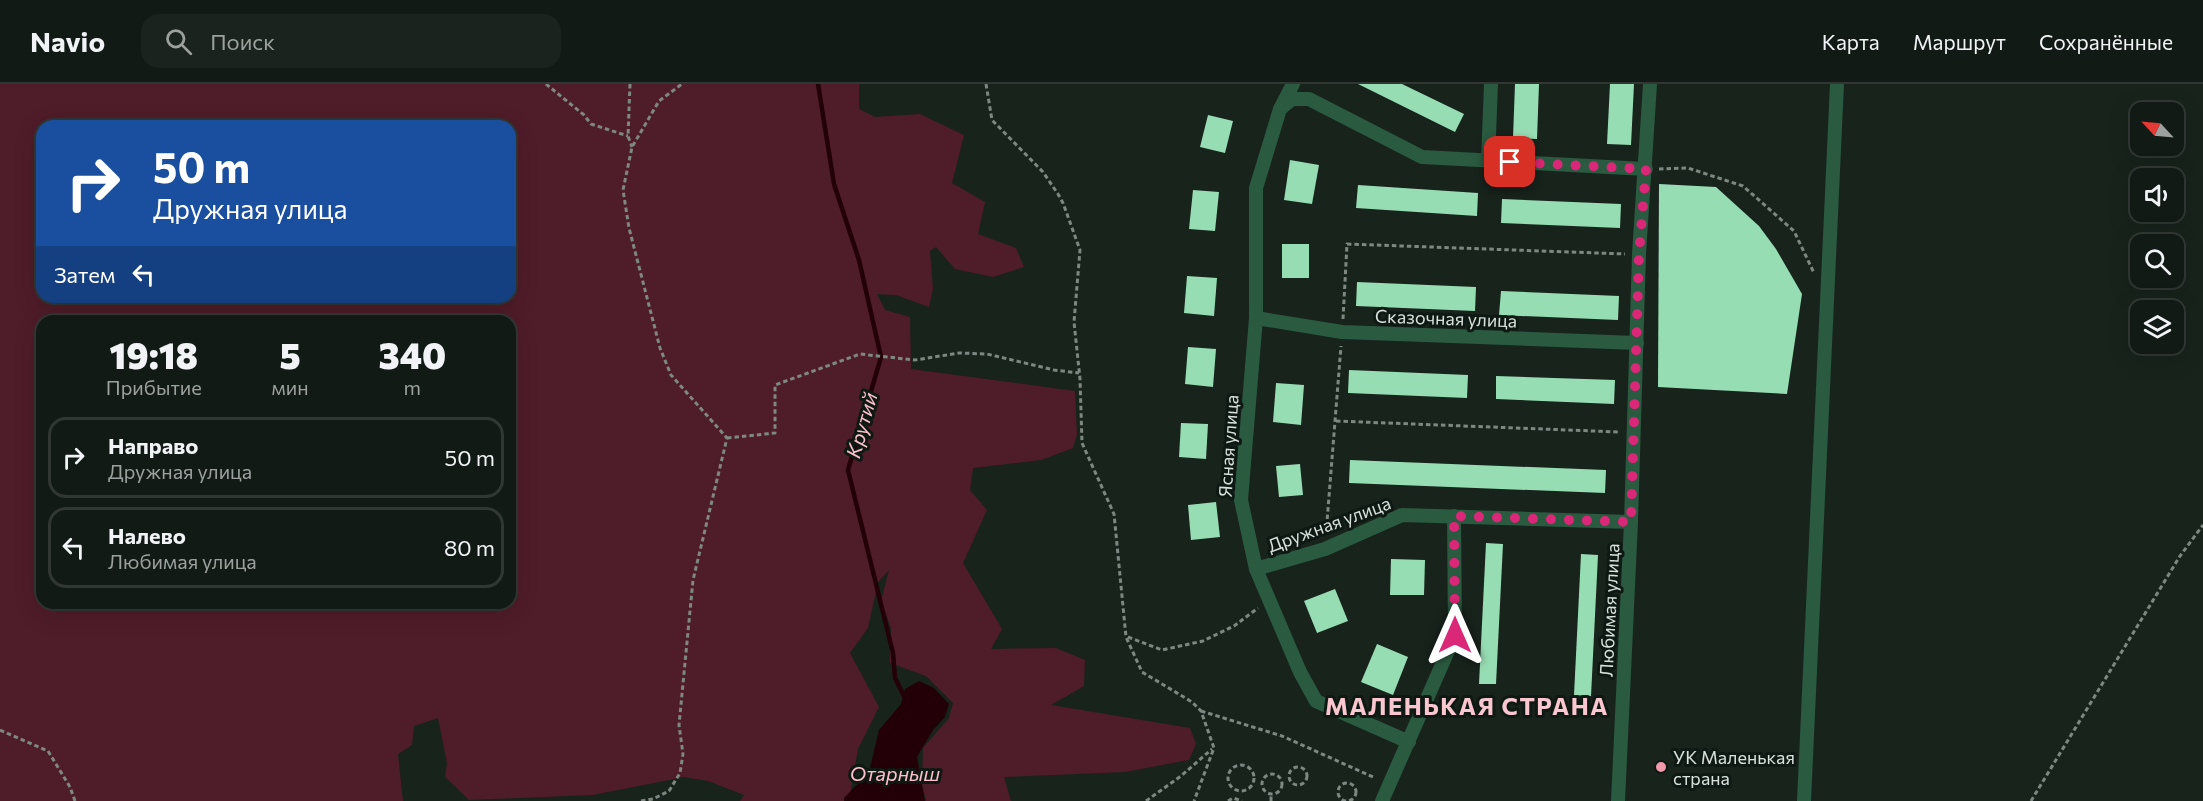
<!DOCTYPE html>
<html lang="ru">
<head>
<meta charset="utf-8">
<style>
  body { margin:0; font-family:Commissioner,sans-serif; background:#1b231e; color:#f1f3f6; height:100vh; display:flex; flex-direction:column; font-size:22px; white-space:nowrap }
  * { box-sizing:border-box; margin:0 }
  p { font-size:20px; color:#9ca1a0 }
  .icon { flex:none; width:33px; height:33px; fill:none; stroke:currentColor; stroke-width:2; stroke-linecap:round; stroke-linejoin:round }
  .map { position:relative; flex:1; overflow:hidden }
  .details { position:absolute; left:36px; top:231px; width:480px; height:294px; display:flex; flex-direction:column; background:#121a15; border-radius:18px; box-shadow:0 6px 24px #0002,0 0 0 2px #313834 }
  .details>* { flex:none }
  .hud { position:absolute; left:36px; top:36px; width:480px; height:183px; border-radius:18px; box-shadow:0 6px 24px #0002,0 0 0 2px #313834; background:#1a4fa0; color:#fff; overflow:hidden }
  .needle { width:39px; rotate:296deg }
  .tools { position:absolute; left:2130px; top:18px; display:grid; gap:12px }
  .tools a { display:grid; place-items:center; width:54px; height:54px; border-radius:12px; background:#121a15; box-shadow:0 6px 24px #0002,0 0 0 2px #313834; font-size:30px }
  .pin { position:absolute; display:grid; place-items:center; width:51px; height:51px; color:#fff; margin:-26px; border-radius:12px; box-shadow:0 3px 9px #0006 }
  .me { position:absolute; width:66px; margin:-33px; rotate:0deg; stroke-linejoin:round; filter:drop-shadow(0 0 4px #0008) }
  .turn { display:flex; align-items:center; gap:21px; height:126px; padding:0 18px; font-size:27px }
  .turn .icon { width:78px; height:78px; stroke-width:2.5 }
  .turn b { display:block; font-size:42px; line-height:51px }
  .then { display:flex; align-items:center; height:57px; padding:0 18px; background:#0003; gap:12px; font-size:22px }
  .eta { display:flex; justify-content:space-evenly; align-items:center; height:102px; text-align:center }
  .eta b { font-size:36px; font-weight:800; line-height:42px }
  ul { padding:0; list-style:none }
  li { display:flex; align-items:center; gap:18px; height:81px; margin:0 12px 9px; padding:0 6px; border:3px solid #313834; border-radius:18px }
  li div { flex:1 }
  li b { display:block; font-size:22px }
  li em { font-style:normal }
  header { display:flex; align-items:center; gap:36px; box-sizing:border-box; height:84px; padding:0 30px; background:#121a15; border-bottom:2px solid #313834 }
  header strong { font-size:28px }
  nav { display:flex; gap:33px; margin-inline-start:auto; font-size:21px }
  .search { width:420px; height:54px; background:#1b231e; display:flex; align-items:center; gap:15px; box-sizing:border-box; padding:0 21px; border-radius:18px; color:#9ca1a0; font-size:22px }
  .map>svg:first-child { display:block }
  .green { fill:#4f1c29; fill-rule:evenodd }
  .water { fill:#230008 }
  .lines { fill:none; stroke-linecap:round; stroke-linejoin:round }
  .stream { stroke:#230008; stroke-width:4.5 }
  .building { fill:#97ddb4 }
  .path { stroke:#7e8882; stroke-width:3; stroke-dasharray:4.5 3; stroke-linecap:butt }
  .minor { stroke:#2a5a40; stroke-width:14 }
  .route { stroke:#db2777; stroke-width:10; stroke-dasharray:0 18 }
  .poi-dot { fill:#f29aac; stroke:#0e1913; stroke-width:2 }
  .labels { text-anchor:middle; dominant-baseline:central; stroke-width:6; stroke-linejoin:round; paint-order:stroke }
  .street-label { font-size:18px; fill:#d9e1dc; stroke:#0e1913 }
  .poi-label { font-size:18px; fill:#d9e1dc; stroke:#0e1913; text-anchor:start }
  .water-label { font-size:20px; font-style:italic; fill:#ffc0cc; stroke:#0e1913 }
  .district-label { font-size:24px; font-weight:bold; letter-spacing:1.5px; fill:#fac6cf; stroke:#0e1913 }
</style>
</head>
<body>
<header>
<strong>Navio</strong>
<div class="search"><svg class="icon" aria-label="search" viewBox="0 0 24 24"><circle cx="10" cy="10" r="6"/><path d="M15 15l6 6"/></svg>Поиск</div>
<nav><a>Карта</a><a>Маршрут</a><a>Сохранённые</a></nav>
</header>
<div class="map">
<svg width="2203" height="717" viewBox="0 0 2203 717">
  <rect width="100%" height="100%" fill="#18231c"/>
  <path class="green" d="M0,0H859V25L875,33L920,30L964,51L952,99L985,118L978,150L1016,164L1024,183L993,193L955,185L936,163L930,167L933,205L929,223L896,211L877,210L885,226L910,233L911,285L1075,307L1077,351L1073,364L1041,376L973,384L970,406L987,426L963,479L1002,545L991,565L1056,564L1085,576L1084,602L1051,621L1190,644L1196,660L1189,676L1125,688L1004,693L1011,717H926L922,700L923,664L949,634L953,619L926,592L890,579L891,544L881,517L889,486L878,498L868,544L850,569L879,623L858,665L849,717H740L744,711L708,697L684,693L593,711L469,716L445,693L447,679L438,634L414,642L412,661L398,670L403,717H0ZM42,42H510V213H42ZM42,237H510V519H42Z"/>
  <polygon class="water" points="919,597 934,604 949,620 945,633 933,646 917,673 925,717 844,717 844,714 869,688 879,646 901,620 905,605"/>
  <g class="lines">
    <polyline class="stream" points="818,0 834,100 859,176 881,273 848,386 893,569 895,594 906,616"/>
  </g>
  <g class="building">
    <polygon points="1358,0 1402,0 1464,30 1455,48"/>
    <polygon points="1515,0 1539,0 1537,55 1513,54"/>
    <polygon points="1610,0 1634,0 1631,61 1607,60"/>
    <polygon points="1208,31 1233,37 1225,69 1200,63"/>
    <polygon points="1290,76 1319,81 1312,120 1284,116"/>
    <polygon points="1659,100 1716,103 1759,142 1776,165 1802,210 1787,310 1658,303"/>
    <polygon points="1358,101 1478,109 1477,132 1356,124"/>
    <polygon points="1193,106 1219,108 1215,147 1189,145"/>
    <polygon points="1502,115 1621,120 1620,144 1501,139"/>
    <rect x="1282" y="160" width="27" height="34"/>
    <polygon points="1187,192 1217,194 1214,232 1184,229"/>
    <polygon points="1357,198 1476,203 1475,227 1356,222"/>
    <polygon points="1501,207 1619,212 1618,236 1499,231"/>
    <polygon points="1188,263 1216,265 1213,303 1185,300"/>
    <polygon points="1349,286 1468,291 1467,314 1348,309"/>
    <polygon points="1496,292 1615,296 1614,320 1496,315"/>
    <polygon points="1276,299 1304,301 1301,341 1273,338"/>
    <polygon points="1181,339 1208,340 1206,375 1179,373"/>
    <polygon points="1350,376 1606,386 1605,409 1349,399"/>
    <polygon points="1300,380 1303,411 1279,413 1276,382"/>
    <polygon points="1216,418 1220,453 1191,456 1188,421"/>
    <polygon points="1486,459 1503,460 1496,600 1479,600"/>
    <polygon points="1581,470 1598,471 1591,612 1574,611"/>
    <polygon points="1391,475 1425,476 1424,511 1390,511"/>
    <polygon points="1335,505 1348,537 1317,549 1304,517"/>
    <polygon points="1377,560 1408,573 1393,611 1361,598"/>
  </g>
  <g class="lines">
    <g class="path">
      <polyline points="546,0 584,31 591,40 628,52"/>
      <polyline points="630,0 628,52 632,63"/>
      <polyline points="986,0 992,36 1043,88 1058,110 1063,119 1080,166 1074,238 1080,295 1082,359 1114,430 1126,553 1142,588 1192,618 1201,627 1214,664 1194,717"/>
      <polyline points="1659,85 1688,84 1743,102 1794,147 1814,189"/>
      <polyline points="1343,235 1347,160 1625,170"/>
      <polyline points="1336,337 1619,348"/>
      <polyline points="727,354 775,349 775,301 860,270 915,276 959,269 987,270 1054,286 1079,289"/>
      <polyline points="1326,450 1341,262"/>
      <polyline points="1128,553 1162,566 1203,557 1234,542 1258,524"/>
      <polyline points="1201,627 1282,652 1373,693"/>
      <polyline points="0,646 48,667 70,703 75,717"/>
      <circle cx="1241" cy="694" r="13"/>
      <circle cx="1298" cy="692" r="9"/>
      <circle cx="1272" cy="700" r="10"/>
      <circle cx="1347" cy="708" r="9"/>
      <polyline points="641,717 653,715 669,707 680,689 683,670 679,641 693,496 727,354 671,291 660,264 629,144 623,106 632,63 659,17 682,0"/>
      <polyline points="1146,717 1181,692 1212,665"/>
      <polyline points="1228,717 1233,714 1242,717"/>
      <polyline points="1271,717 1271,710"/>
      <polyline points="2031,717 2180,472 2203,441"/>
    </g>
    <g class="minor">
      <polyline points="1293,0 1280,25 1256,104 1256,234 1241,416 1256,485 1300,588 1316,617 1409,658"/>
      <polyline points="1281,24 1292,15 1309,15 1422,73 1646,85"/>
      <polyline points="1488,77 1491,0"/>
      <polyline points="1256,234 1342,248 1637,259"/>
      <polyline points="1256,485 1325,465 1402,431 1631,438"/>
      <polyline points="1382,717 1455,551 1454,432"/>
      <polyline points="1618,717 1631,438 1639,170 1650,0"/>
      <polyline points="1804,717 1837,0"/>
    </g>
  </g>
  <g class="lines">
    <polyline class="route" points="1455,551 1454,432 1631,438 1639,170 1646,85 1510,78"/>
  </g>
  <circle class="poi-dot" cx="1661" cy="683" r="6"/>
  <g class="labels">
    <g class="street-label">
      <text transform="translate(1446 234) rotate(2)">Сказочная улица</text>
      <text transform="translate(1228 362) rotate(-86)">Ясная улица</text>
      <text transform="translate(1329 440) rotate(-20)">Дружная улица</text>
      <text transform="translate(1609 526) rotate(-87)">Любимая улица</text>
    </g>
    <g class="poi-label">
      <text x="1673" y="673">УК Маленькая<tspan x="1673" dy="21">страна</tspan></text>
    </g>
    <g class="water-label">
      <text transform="translate(861 341) rotate(-74)">Крутий</text>
      <text x="895" y="689">Отарныш</text>
    </g>
    <g class="district-label">
      <text x="1467" y="621">МАЛЕНЬКАЯ СТРАНА</text>
    </g>
  </g>
</svg>
<div class="tools">
<a><svg class="needle" viewBox="-14 -14 28 28"><path d="M0-13l5 13h-10z" fill="#e53935"/><path d="M0 13l5-13h-10z" fill="#9ca1a0"/></svg></a>
<a><svg class="icon" aria-label="sound" viewBox="0 0 24 24"><path d="M4 9h4l5-4v14l-5-4H4zM17 9q2 3 0 6"/></svg></a>
<a><svg class="icon" aria-label="search" viewBox="0 0 24 24"><circle cx="10" cy="10" r="6"/><path d="M15 15l6 6"/></svg></a>
<a><svg class="icon" aria-label="layers" viewBox="0 0 24 24"><path d="M12 4l9 5-9 5-9-5zM3 14l9 5 9-5"/></svg></a>
</div>
<div class="pin" style="left:1510px;top:78px;background:#d93025"><svg class="icon" aria-label="arrive" viewBox="0 0 24 24"><path d="M6 21V4h12l-3 4 3 4H6"/></svg></div>
<svg class="me" style="left:1455px;top:551px" viewBox="-20 -20 40 40"><path d="M0-17L14 15 0 8-14 15z" fill="#db2777" stroke="#fff" stroke-width="4"/></svg>
<div class="hud">
<div class="turn"><svg class="icon" aria-label="right" viewBox="0 0 24 24"><path d="M7 20v-9h11M14 6l5 5-5 5"/></svg><div><b>50 m</b>Дружная улица</div></div>
<div class="then">Затем<svg class="icon" aria-label="left" viewBox="0 0 24 24"><path d="M17 20v-9H6M10 6l-5 5 5 5"/></svg></div>
</div>
<section class="details">
<div class="eta">
<div><b>19:18</b><p>Прибытие</p></div>
<div><b>5</b><p>мин</p></div>
<div><b>340</b><p>m</p></div>
</div>
<ul>
<li><svg class="icon" aria-label="right" viewBox="0 0 24 24"><path d="M7 20v-9h11M14 6l5 5-5 5"/></svg><div><b>Направо</b><p>Дружная улица</p></div><em>50 m</em></li>
<li><svg class="icon" aria-label="left" viewBox="0 0 24 24"><path d="M17 20v-9H6M10 6l-5 5 5 5"/></svg><div><b>Налево</b><p>Любимая улица</p></div><em>80 m</em></li>
</ul>
</section>
</div>
</body>
</html>
